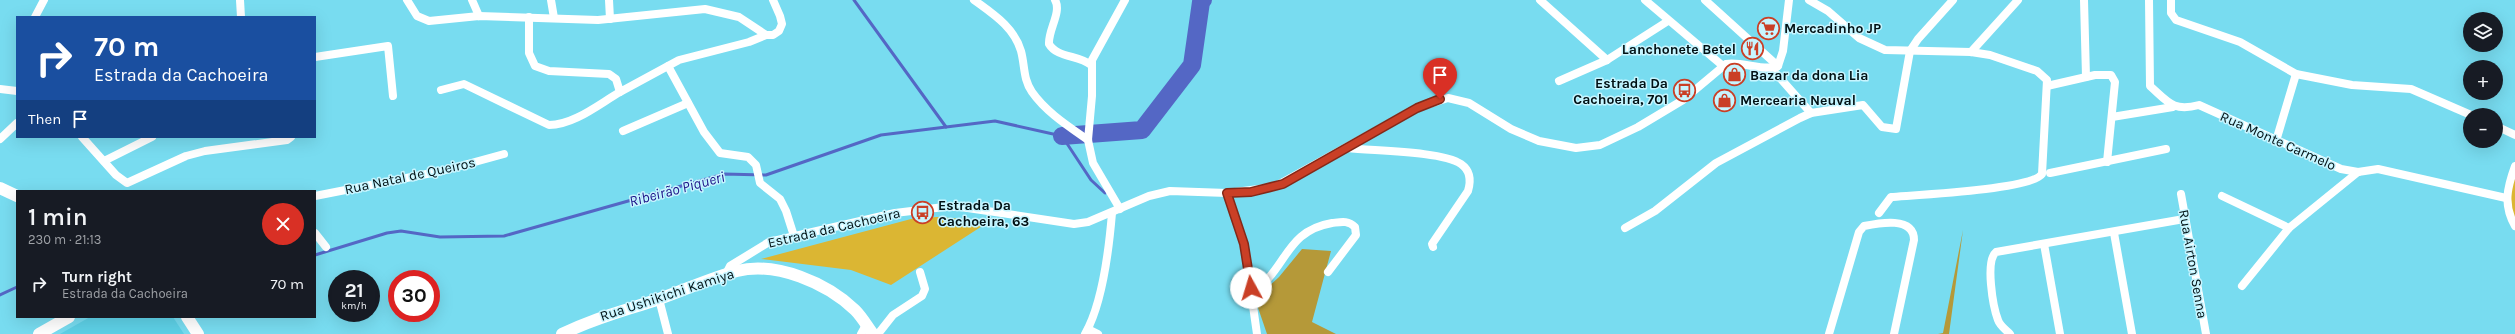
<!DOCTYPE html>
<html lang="en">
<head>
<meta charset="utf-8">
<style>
  body { margin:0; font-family:Karla,sans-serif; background:#20242c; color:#f1f3f6; height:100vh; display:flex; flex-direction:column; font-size:15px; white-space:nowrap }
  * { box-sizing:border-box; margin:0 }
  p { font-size:13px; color:#9ea1a6 }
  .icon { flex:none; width:22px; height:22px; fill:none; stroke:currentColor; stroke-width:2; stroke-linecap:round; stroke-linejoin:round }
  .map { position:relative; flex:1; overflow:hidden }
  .drawer { position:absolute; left:16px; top:190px; width:300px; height:128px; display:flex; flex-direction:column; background:#171b24; border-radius:0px; box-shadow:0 4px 16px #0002 }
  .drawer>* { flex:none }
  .banner { position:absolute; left:16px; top:16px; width:300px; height:122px; border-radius:0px; box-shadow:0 4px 16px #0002; background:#1a4fa0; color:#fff; overflow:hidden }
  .buttons { position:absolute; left:2463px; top:12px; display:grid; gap:8px }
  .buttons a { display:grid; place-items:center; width:40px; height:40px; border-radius:50%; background:#171b24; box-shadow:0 4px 16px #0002; font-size:20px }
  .speed { position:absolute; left:328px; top:270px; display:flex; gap:8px; font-size:20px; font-weight:700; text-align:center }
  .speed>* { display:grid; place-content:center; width:52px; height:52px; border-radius:50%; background:#171b24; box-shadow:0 4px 16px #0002; line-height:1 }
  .speed small { font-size:10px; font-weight:400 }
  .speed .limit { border:6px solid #d22; background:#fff; color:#111 }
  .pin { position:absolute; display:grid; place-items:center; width:34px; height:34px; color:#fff; margin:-41px -17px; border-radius:50% 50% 50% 0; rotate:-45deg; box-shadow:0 0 4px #0007 }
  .pin .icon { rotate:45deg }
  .me { position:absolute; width:44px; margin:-22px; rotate:354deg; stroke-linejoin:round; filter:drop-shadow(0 0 3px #0008) }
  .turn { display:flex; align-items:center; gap:14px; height:84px; padding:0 12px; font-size:18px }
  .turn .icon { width:52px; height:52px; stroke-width:2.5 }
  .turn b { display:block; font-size:28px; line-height:34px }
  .then { display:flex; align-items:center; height:38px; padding:0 12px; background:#0003; gap:8px; font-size:15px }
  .round { display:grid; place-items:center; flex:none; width:42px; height:42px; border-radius:21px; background:#20242c }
  .summary { display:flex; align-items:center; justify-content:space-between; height:68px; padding:0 12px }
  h1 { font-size:24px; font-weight:600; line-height:30px }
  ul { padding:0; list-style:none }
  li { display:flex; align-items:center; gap:12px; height:52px; padding:0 12px }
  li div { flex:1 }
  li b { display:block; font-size:15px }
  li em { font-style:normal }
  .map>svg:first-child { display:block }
  .built { fill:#5dd0e6 }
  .green { fill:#dbb633 }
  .forest { fill:#b59939 }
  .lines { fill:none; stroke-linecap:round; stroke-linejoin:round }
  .stream { stroke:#5467c5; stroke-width:3 }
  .river { stroke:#5467c5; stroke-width:18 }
  .street { stroke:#fff; stroke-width:8 }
  .secondary { stroke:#fff; stroke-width:12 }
  .route-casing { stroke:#832919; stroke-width:10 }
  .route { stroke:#ca3f26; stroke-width:7 }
  .labels { text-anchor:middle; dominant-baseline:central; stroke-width:3; stroke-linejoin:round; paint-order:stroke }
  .poi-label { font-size:14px; font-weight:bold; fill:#001014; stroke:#c7f5ff; text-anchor:start }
  .street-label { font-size:14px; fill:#001014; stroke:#c7f5ff }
  .water-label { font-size:15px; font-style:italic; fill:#1d1589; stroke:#c7f5ff }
</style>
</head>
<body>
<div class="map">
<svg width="2515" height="334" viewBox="0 0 2515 334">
  <rect width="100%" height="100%" fill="#78dcf0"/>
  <polygon class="built" points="90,317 173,317 184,334 60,334"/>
  <g class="green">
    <path d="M2515,177V219C2509,203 2510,193 2515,177Z"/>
    <polygon points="937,217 990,221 891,285 851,270 761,259 911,219"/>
  </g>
  <g class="forest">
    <polygon points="1963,230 1949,334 1938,334 1943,333"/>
    <polygon points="1302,249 1331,251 1312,322 1336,334 1267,334 1255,299 1279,277"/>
  </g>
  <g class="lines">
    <g class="stream">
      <polyline points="854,0 946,127"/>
      <polyline points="315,255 387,233 401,231 440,237 504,236 724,174 766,175 881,135 995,121 1062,136 1091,180 1105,193"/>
      <polyline points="0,295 17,287"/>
    </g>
    <polyline class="river" points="1062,136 1142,130 1192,65 1201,2 1203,0"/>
    <g class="street">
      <polyline points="240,0 241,17"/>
      <polyline points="407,0 417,16 429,21 479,16 598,20 705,9 739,17 766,35 773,35 779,31 782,24 780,16 773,0"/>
      <polyline points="472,0 479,16"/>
      <polyline points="551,0 554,18"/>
      <polyline points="609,0 610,19"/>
      <path d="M974,0C993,14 1014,27 1021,51C1025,66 1023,79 1032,92C1046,112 1068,126 1088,140"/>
      <path d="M1055,0C1062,12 1048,30 1049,44C1057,58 1079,55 1091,65"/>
      <polyline points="1540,0 1607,60"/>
      <polyline points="1645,0 1723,66"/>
      <polyline points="1705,0 1778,66"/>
      <path d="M1809,0L1828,11L1859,38L1885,50L1971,52L1990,55L2037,71L2047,80L2042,174C2031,190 1915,195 1891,197L1879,213"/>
      <polyline points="2084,0 2086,77"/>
      <path d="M2149,0L2150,86C2168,102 2173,112 2199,105L2341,169L2358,172"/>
      <polyline points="2171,0 2171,13 2176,20 2240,42 2296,74 2352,85 2411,89 2471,115"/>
      <polyline points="35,17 44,0"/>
      <polyline points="529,17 529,53 535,66 549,71 609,74 616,79 620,92 679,60 749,42 766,35"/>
      <polyline points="1971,52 2018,0"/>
      <polyline points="315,57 388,46 393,96"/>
      <polyline points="668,66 704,132 720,153 748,157 756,165 760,183 780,199 786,211 794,236"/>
      <polyline points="1772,69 1811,113"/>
      <polyline points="1559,81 1607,60 1668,21"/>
      <polyline points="2047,86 2095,75 2111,75 2115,82 2107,162"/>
      <polyline points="0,89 17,91"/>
      <path d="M441,90L464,84L549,125C574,125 599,104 620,92"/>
      <polyline points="2112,117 2173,107"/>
      <polyline points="2496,126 2515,135"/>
      <polyline points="623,131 688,103"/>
      <polyline points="82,137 116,175 127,183 186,156 205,151 287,140 291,137"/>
      <polyline points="0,139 17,123"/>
      <polyline points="2276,141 2296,74"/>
      <path d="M1348,148C1373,151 1442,151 1461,164C1471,171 1471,181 1468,191L1432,244L1433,247"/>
      <polyline points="104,161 152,137"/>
      <path d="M2515,166C2507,188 2503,205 2515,226"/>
      <polyline points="2050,173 2166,149"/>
      <polyline points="1227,193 1244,243 1257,334"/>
      <polyline points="2181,194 2206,334"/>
      <polyline points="315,196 442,171 504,154"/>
      <polyline points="2222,196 2289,228"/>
      <polyline points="1120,209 1093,163 1088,140 1092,96 1092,60 1125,0"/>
      <polyline points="1625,228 1655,211 1716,163 1800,118 1811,113 1863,105 1882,127 1896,129 1910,51 1918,39 1953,0"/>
      <polyline points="315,233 326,247"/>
      <polyline points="2114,233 2132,334"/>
      <polyline points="2044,244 2060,334"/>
      <path d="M726,274L730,266L769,242L895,213L944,207H961L1074,224L1088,222L1149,196L1170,191L1227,193L1274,187L1417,108L1448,98L1469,103L1511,129L1539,141L1576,148L1600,145L1638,127L1683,100L1726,64C1742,61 1765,72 1778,66L1783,51L1789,0"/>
      <polyline points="2242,286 2289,228 2358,172 2378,169 2506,198"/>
      <path d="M1251,293C1287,271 1284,231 1332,223C1341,222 1348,220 1355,227L1356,235L1328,272"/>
      <polyline points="659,299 668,334"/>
      <polyline points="1088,329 1098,334"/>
      <polyline points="861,334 866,325"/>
      <polyline points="878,334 893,315 922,296 925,289 920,272"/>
      <path d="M1085,334C1103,303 1109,249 1112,213"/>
      <path d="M1829,334L1859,232L1864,226C1879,223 1914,216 1914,240L1894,334"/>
      <path d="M2010,334C2006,330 2000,326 1998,320C1993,307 1985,261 1996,252L2184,219"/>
    </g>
    <g class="secondary">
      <polyline points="0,188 17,196"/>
      <polyline points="187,317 198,334"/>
      <polyline points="39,334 69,317"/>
      <path d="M562,334C597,317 624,311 659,299C685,290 710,278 737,271C776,261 827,283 855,310C862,317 867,326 873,334"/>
    </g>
  </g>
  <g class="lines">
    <defs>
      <polyline id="route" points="1251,288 1244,244 1227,193 1251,192 1283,184 1417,108 1440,99"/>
    </defs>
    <use href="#route" class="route-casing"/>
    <use href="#route" class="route"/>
  </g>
  <defs>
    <symbol id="supermarket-ring" viewBox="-11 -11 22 22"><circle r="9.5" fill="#c7f5ff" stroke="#ca3f26" stroke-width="1.5"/><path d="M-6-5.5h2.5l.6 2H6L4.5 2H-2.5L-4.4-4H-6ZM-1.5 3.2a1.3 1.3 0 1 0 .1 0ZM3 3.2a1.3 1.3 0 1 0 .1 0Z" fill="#ca3f26"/></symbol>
    <symbol id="restaurant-ring" viewBox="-11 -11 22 22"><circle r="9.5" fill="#c7f5ff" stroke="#ca3f26" stroke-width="1.5"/><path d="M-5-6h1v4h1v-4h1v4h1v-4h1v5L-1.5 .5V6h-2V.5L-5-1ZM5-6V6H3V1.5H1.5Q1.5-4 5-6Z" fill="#ca3f26"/></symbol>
    <symbol id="shop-ring" viewBox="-11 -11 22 22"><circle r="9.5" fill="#c7f5ff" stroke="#ca3f26" stroke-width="1.5"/><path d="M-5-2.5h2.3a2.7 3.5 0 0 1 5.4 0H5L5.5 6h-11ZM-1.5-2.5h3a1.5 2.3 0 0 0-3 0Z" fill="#ca3f26"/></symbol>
    <symbol id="bus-ring" viewBox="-11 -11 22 22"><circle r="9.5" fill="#c7f5ff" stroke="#ca3f26" stroke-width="1.5"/><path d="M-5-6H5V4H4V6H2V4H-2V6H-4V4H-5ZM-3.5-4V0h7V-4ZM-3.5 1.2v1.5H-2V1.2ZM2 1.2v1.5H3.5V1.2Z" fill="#ca3f26"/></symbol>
  </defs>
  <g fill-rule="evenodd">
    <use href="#supermarket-ring" x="1756" y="16" width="25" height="25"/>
    <use href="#restaurant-ring" x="1740" y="36" width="25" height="25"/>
    <use href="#shop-ring" x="1722" y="62" width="25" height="25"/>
    <use href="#bus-ring" x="1672" y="78" width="25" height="25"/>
    <use href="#shop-ring" x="1712" y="88" width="25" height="25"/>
    <use href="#bus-ring" x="910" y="200" width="25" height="25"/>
  </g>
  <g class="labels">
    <g class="poi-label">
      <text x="1784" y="28">Mercadinho JP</text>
      <text x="1736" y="49" text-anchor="end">Lanchonete Betel</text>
      <text x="1750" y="75">Bazar da dona Lia</text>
      <text x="1668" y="83" text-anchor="end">Estrada Da<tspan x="1668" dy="16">Cachoeira, 701</tspan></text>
      <text x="1740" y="100">Mercearia Neuval</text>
      <text x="938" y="205">Estrada Da<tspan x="938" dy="16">Cachoeira, 63</tspan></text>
    </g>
    <g class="street-label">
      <text transform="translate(2278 141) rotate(24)">Rua Monte Carmelo</text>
      <text transform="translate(410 176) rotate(-12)">Rua Natal de Queiros</text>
      <text transform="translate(834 228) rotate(-13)">Estrada da Cachoeira</text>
      <text transform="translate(2193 264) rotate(80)">Rua Airton Senna</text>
      <text transform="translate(667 295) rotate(-18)">Rua Ushikichi Kamiya</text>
    </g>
    <g class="water-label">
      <text transform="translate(677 189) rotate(-15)">Ribeirão Piqueri</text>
    </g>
  </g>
</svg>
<div class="buttons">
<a><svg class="icon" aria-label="layers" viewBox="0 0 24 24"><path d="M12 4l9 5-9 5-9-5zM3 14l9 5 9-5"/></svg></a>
<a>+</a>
<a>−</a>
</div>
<div class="speed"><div>21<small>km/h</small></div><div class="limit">30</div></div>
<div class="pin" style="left:1440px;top:99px;background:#d93025"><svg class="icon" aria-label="arrive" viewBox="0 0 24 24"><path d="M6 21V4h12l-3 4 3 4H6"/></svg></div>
<svg class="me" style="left:1251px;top:288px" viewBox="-20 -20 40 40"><circle r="19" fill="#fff"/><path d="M0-13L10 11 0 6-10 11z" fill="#ca3f26"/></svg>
<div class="banner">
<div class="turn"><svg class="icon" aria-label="right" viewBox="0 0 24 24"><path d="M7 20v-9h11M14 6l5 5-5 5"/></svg><div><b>70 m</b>Estrada da Cachoeira</div></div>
<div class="then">Then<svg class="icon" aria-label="arrive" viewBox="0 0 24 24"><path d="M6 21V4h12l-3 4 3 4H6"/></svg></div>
</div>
<section class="drawer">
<div class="summary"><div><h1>1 min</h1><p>230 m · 21:13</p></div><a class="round" style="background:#d93025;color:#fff"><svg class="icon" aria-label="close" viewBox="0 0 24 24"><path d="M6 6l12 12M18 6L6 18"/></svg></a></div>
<ul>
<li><svg class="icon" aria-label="right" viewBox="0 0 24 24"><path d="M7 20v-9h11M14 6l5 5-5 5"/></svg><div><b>Turn right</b><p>Estrada da Cachoeira</p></div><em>70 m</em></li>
</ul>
</section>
</div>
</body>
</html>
